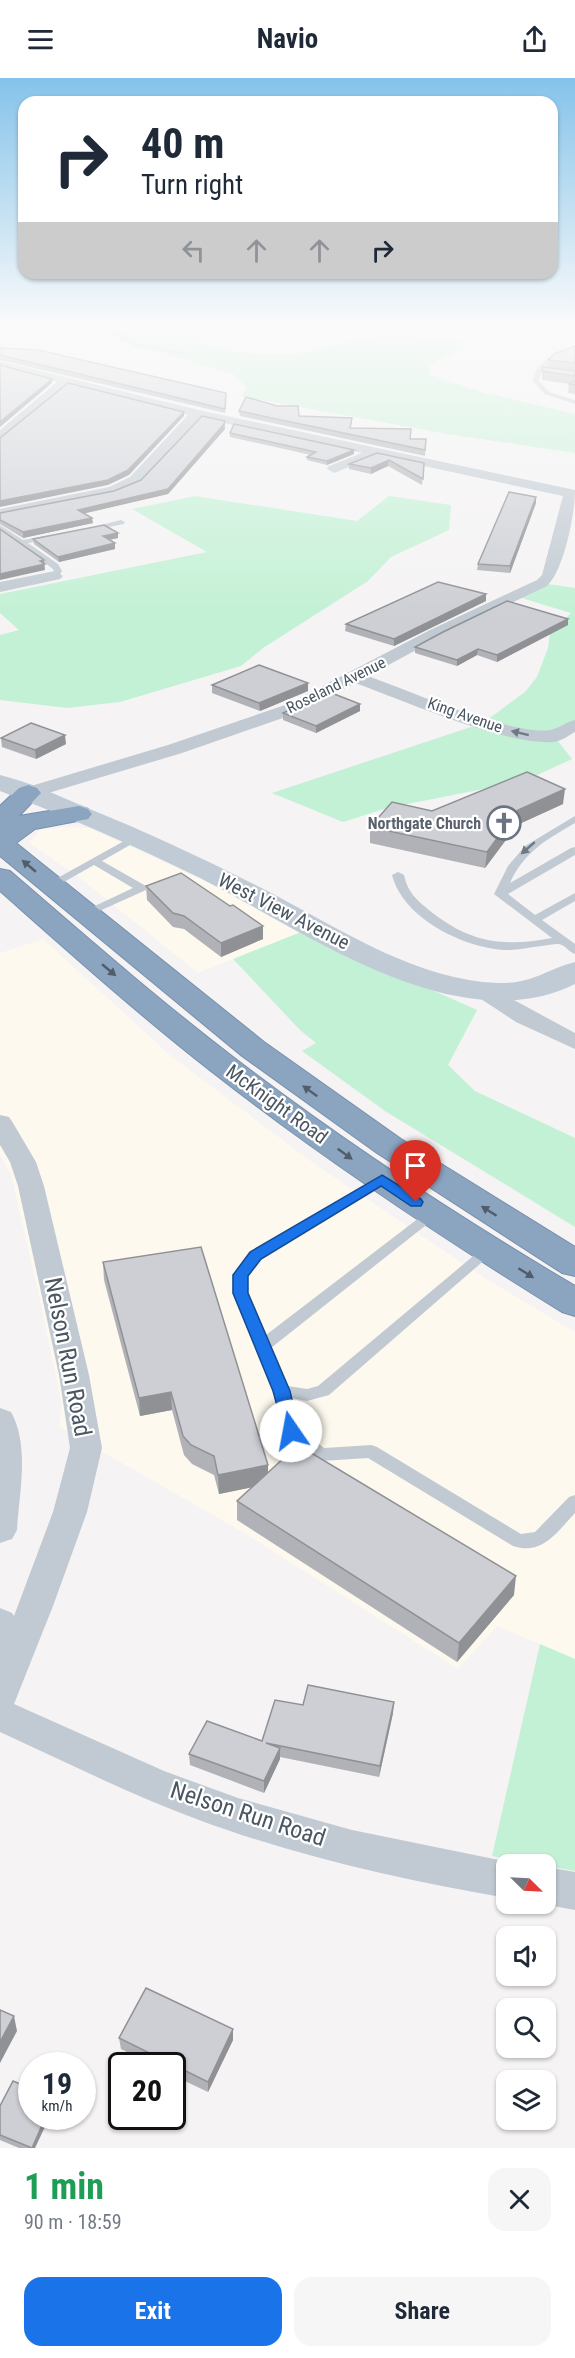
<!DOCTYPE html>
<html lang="en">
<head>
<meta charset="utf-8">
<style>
  body { margin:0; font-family:"Roboto Condensed",sans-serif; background:#f6f6f7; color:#1f2937; height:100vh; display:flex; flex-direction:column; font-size:22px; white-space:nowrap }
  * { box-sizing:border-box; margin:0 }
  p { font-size:20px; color:#747a83 }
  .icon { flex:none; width:33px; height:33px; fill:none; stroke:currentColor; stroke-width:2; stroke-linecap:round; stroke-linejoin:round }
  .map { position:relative; height:2070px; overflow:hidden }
  .details { display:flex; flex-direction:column; background:#fff; flex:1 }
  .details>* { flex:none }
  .guide { position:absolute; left:18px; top:18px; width:540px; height:183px; border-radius:18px; box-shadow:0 2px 4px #0004; background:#fff; color:#1f2937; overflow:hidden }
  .needle { width:39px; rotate:114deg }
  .tools { position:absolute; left:496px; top:1776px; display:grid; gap:12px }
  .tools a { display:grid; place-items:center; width:60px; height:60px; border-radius:12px; background:#fff; box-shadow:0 2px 4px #0004; font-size:30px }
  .speed { position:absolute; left:18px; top:1974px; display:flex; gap:12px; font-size:30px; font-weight:700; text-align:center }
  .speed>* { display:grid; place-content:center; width:78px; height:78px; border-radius:50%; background:#fff; box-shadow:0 2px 4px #0004; line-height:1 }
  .speed small { font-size:15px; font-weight:400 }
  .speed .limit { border:3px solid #111; border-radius:9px; background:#fff; color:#111 }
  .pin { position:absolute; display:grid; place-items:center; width:51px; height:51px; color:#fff; margin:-62px -26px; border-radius:50% 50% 50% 0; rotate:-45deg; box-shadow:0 0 6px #0007 }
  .pin .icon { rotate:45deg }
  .me { position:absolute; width:66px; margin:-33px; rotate:348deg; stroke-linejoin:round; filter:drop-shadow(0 0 4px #0008) }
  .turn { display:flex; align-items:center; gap:21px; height:126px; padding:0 24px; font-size:27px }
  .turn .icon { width:78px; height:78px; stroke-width:2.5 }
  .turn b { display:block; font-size:42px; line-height:51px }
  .lanes { display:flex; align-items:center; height:57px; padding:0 24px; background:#0003; justify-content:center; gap:30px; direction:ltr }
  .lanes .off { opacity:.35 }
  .round { display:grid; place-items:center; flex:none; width:63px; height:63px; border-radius:18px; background:#f6f6f7 }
  .head { display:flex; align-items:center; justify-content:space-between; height:102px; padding:0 24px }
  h1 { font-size:36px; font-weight:700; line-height:45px; color:#1e9e55 }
  .cta { display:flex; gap:12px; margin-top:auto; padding:12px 24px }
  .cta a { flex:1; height:69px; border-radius:18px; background:#1a73e8; color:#fff; font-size:24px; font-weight:700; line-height:69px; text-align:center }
  .cta a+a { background:#f6f6f7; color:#1f2937 }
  header { display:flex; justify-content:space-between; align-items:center; height:78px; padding:0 24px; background:#fff; font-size:27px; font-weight:700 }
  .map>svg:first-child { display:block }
  .commercial { fill:#fdf9ef }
  .green { fill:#c3f1d5 }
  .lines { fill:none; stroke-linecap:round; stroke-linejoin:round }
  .highway-casing { stroke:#7690ad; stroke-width:2 }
  .lane { fill:#c1cad2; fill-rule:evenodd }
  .street { fill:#c1cad2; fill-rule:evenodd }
  .secondary { fill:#c1cbd6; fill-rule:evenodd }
  .highway { fill:#8ba5c1; fill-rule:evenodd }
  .wall { fill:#b0b2b7 }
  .shaded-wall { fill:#909195 }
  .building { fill:#cdcfd5; stroke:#909195; stroke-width:1.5 }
  .oneway { fill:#6e7983 }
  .oneway2 { fill:#505e6b }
  .route { fill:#1a73e8; stroke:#114b97; stroke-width:1.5 }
  .labels { text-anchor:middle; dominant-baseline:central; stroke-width:4.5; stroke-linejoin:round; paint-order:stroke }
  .far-street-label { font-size:16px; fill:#4a5661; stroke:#fff }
  .far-worship-label { font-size:16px; font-weight:bold; fill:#5b616d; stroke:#fff; text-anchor:end }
  .street-label { font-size:20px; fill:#4a5661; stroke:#fff }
  .near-street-label { font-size:24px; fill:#4a5661; stroke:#fff }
</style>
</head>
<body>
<header><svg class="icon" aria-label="menu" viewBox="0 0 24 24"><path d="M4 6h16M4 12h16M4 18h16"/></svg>Navio<svg class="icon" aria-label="share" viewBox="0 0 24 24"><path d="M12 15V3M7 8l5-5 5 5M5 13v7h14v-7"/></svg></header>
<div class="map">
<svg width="575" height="2070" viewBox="0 0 575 2070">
  <rect width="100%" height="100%" fill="#f5f3f3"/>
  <g class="commercial">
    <polygon points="66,749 89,750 214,807 301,854 198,895 80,800 29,765 41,752"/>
    <polygon points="43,861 171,978 316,1087 485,1200 575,1254 575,1581 497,1548 458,1591 241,1453 59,1349 62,1327 39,1218 11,1097 0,1077 0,875"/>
  </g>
  <g class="green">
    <path d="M102,246H388C327,260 264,246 202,254L199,264C226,275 261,277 290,276C313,274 336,265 359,261C385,257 439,259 465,265L467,268L430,287V297L485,315L575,336V375L447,356L240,318L247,310L235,297L168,277L170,274C143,269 121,267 102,246Z"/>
    <polygon points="195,418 357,443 389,418 451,427 449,452 391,479 368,503 263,570 241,588 120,624 67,630 0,622 0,557 19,552 0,535 0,516 207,474 132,431"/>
    <polygon points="542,505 575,510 575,647 554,658 572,681 524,703 387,730 343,744 272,715 483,645 525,614 537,599 548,570 550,555 571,535 515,518"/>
    <polygon points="301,854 477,932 448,987 475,1013 575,1060 575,1149 385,1033 302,973 316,965 300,952 233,881"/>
    <polygon points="540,1566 575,1581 575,1793 492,1778"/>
  </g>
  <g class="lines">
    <defs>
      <g id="highway">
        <polygon points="28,707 37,710 41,715 19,738 79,728 88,731 92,736 88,741 35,751 16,765 264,964 401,1061 575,1169 575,1198 562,1195 377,1075 242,978 0,778 0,728 19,710"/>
        <path d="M0,791L10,793C83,856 156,920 233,979C342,1063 457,1138 575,1208V1238L562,1234C441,1159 323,1081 211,993C138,936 69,874 0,813Z"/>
      </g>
    </defs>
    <use href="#highway" class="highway-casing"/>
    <g class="lane">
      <path d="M99,246H106L133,264L190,275C184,277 178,276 171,275C144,272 119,266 99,246Z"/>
      <polygon points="456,246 475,246 432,253 429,251"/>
      <path d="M575,270V274C559,279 542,284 539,303L549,314L575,322V326L545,316L533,303C536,281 556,276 575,270Z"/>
      <polygon points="121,442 125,444 124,446 89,453 85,451"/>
      <polygon points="0,447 23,462 52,457 52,461 28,465 58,486 62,493 58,500 51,498 54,493 52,490 0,453"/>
      <path d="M575,738V745C547,761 523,775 510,805L571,770L575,769V777L508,816L535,837L575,815V823L542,842L575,866V876C569,874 565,867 559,866C556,865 518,872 509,872C467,872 403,841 392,797L398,794L404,797C408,816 419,824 434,836C472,865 505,869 552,860L494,816L508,788L525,768Z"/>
      <polygon points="133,758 137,759 137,763 102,783 146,808 146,812 86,839 80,836 82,834 133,810 94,787 55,809 51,810 45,807"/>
      <path d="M382,1097L389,1101L387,1104L261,1181L248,1198V1215L266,1257L428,1133H438L440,1136L271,1270L288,1308L307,1311L318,1308L484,1169H494L496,1172L329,1317L307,1323L292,1320L299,1350L324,1370L371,1367L377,1369L521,1456L535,1454L569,1419L575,1417V1435C557,1454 542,1478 513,1468L368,1380L321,1383L315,1382L283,1353L274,1313L232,1215V1197L251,1173Z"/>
    </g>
    <g class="street">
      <path d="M0,283L199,332L575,412C575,436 564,492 547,508L442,558L368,598C407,612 513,658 550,652C558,651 566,644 575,642V654C568,658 561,663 554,664C506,668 403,622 355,605L300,634L182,675L35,719H21L18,715L21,711L168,667L288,626L430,552L537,502L542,497L563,418L377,378L334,395L327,391L329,388L362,375L201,340L140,405L113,416L0,439V431L109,409L130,399L188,337L68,307L0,363V352L57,304L0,289Z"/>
      <polygon points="55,493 63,498 60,501 0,514 0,504"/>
      <polygon points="486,907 575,955 575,971 516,944 478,919 474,914 478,909"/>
      <path d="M0,1037L9,1039L13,1045L36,1084L44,1108L89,1297L102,1370L87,1434L53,1528L14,1626L164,1693L238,1720L352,1752L518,1786H507V1820C403,1802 299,1779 199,1742C131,1717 66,1684 0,1654V1530L12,1535L14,1538L53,1434L70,1370L59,1297L18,1108L10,1084L0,1067Z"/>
      <path d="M0,1330L11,1334C30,1368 19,1415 17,1452L12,1461L0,1465Z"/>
      <polygon points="546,1789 575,1794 575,1832 542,1826 546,1826"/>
    </g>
    <path class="secondary" d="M0,697C29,704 57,717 85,729C149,755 213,785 275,817C343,853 418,902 497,905C534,906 544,892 575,884V906C457,965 303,852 200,800C135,768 68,739 0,713Z"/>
    <use href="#highway" class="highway"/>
  </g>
  <g class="wall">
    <polygon points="575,268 575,316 568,315 569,306 570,306 542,302 542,293 547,289 548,282"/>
    <polygon points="0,270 226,315 225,335 0,282"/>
    <polygon points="239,333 299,338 352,340 351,350 411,361 426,361 425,378 240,338"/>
    <polygon points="225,343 225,351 168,416 84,435 93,445 23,460 0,446 0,435 114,413 141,402"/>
    <polygon points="230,355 354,376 327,387 307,382 307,379 311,377 230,359"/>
    <polygon points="377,375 424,385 422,407 388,388 371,396 349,391 349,386"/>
    <polygon points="536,419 536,425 510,495 477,492 478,486"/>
    <polygon points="118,455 118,460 109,462 115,471 59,484 34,466 33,461"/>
    <polygon points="486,523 394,568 345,553 346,546"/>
    <polygon points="568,547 497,584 477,577 457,588 415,575 415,569"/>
    <polygon points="308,605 308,613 260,633 212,615 212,607"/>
    <polygon points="360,633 316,655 283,642 283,635"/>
    <polygon points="1,660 66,666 36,681 2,669"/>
    <polygon points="563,726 517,747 485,790 370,765 370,749 432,733"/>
    <polygon points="146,808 230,828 263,848 263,861 221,879 184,851 173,849 147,822"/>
    <polygon points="103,1184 268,1387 268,1394 514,1517 457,1584 237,1442 237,1423 252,1409 219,1416 214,1397 192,1386 184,1377 172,1332 140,1338 104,1202"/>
    <polygon points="303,1627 393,1635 379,1699 280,1679 280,1681 264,1715 190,1687 189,1676 262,1663"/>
    <polygon points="233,1951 233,1962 208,2014 172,1997 172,1988 154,1988 121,1971 119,1960"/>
    <polygon points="0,2028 35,2070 19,2070 0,2062"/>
  </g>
  <g class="shaded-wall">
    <polygon points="52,301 52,305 0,349 0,344"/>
    <polygon points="184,334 184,338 129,397 108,407 0,429 0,423"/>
    <polygon points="224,346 225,351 168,416 78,437 78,432 168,411"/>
    <polygon points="354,372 354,376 327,387 327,383"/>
    <polygon points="389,382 388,388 371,396 371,390"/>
    <polygon points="536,419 536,425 510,495 510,488"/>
    <polygon points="92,440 93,445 23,460 23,454"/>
    <polygon points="118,455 118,460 103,463 103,458"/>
    <polygon points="115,465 115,471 59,484 58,479"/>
    <polygon points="44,482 45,492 0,502 0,496"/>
    <polygon points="486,516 486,523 394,568 394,561"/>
    <polygon points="568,541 568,547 497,584 497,577"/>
    <polygon points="478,571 477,577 457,588 457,582"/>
    <polygon points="308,605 308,613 260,633 259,625"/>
    <polygon points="360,626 360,633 316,655 316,648"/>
    <polygon points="65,657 66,666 36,681 35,672"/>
    <polygon points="565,711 563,726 517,747 485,790 487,774 518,732"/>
    <polygon points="263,848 263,861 221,879 221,865"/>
    <polygon points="171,1314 172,1332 140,1338 139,1320"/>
    <polygon points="268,1387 268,1406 219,1416 218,1397"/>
    <polygon points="516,1498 514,1517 457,1584 459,1565"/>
    <polygon points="394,1624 393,1635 379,1699 380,1688"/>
    <polygon points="280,1670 280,1681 264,1715 264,1703"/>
    <polygon points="14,1938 17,1953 0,1985 0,1964"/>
    <polygon points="233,1951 233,1962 208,2014 208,2004"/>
    <polygon points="46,2038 50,2038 35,2070 32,2070"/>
  </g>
  <g class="building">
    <polygon points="575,268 575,285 548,282 554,276"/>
    <polygon points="0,270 38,272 226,315 225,331 0,277"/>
    <polygon points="0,287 52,301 0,344"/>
    <polygon points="543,289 575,293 575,298 542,293"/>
    <polygon points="575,303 575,307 569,306"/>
    <polygon points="68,305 184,334 128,392 108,402 0,423 0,360"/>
    <polygon points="246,319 277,328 298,328 299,338 352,340 350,350 411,351 410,361 426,361 425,372 239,333"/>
    <polygon points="202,338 225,343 224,346 168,411 78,432 92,440 23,454 0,442 0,435 114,413 141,402"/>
    <polygon points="234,346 354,372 327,383 307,379 316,374 230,355"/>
    <polygon points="377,375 424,385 423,401 389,382 371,390 349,386"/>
    <polygon points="509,414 536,419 510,488 478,486"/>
    <polygon points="104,447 118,455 103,458 115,465 58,479 33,461"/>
    <polygon points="0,451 44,482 40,483 45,486 0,496"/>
    <polygon points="438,504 486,516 394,561 346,546"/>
    <polygon points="507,523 568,541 497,577 478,571 457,582 415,569 443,554"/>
    <polygon points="259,587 308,605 259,625 212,607"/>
    <polygon points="329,614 360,626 316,648 283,635"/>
    <polygon points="31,645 65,657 35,672 1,660"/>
    <polygon points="527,694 565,711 518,732 487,774 370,749 392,724 432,733"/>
    <polygon points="181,795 230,828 233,827 263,848 221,865 184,838 173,835 146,808"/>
    <polygon points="201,1169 268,1387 218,1397 214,1378 191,1367 183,1358 171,1314 139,1320 103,1184"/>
    <polygon points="298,1367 516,1498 459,1565 237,1423"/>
    <polygon points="308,1607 394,1624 380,1688 266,1665 280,1670 264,1703 189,1676 207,1643 262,1663 275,1622 303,1627"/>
    <polygon points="146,1910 233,1951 208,2004 119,1960"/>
    <polygon points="0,1932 14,1938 0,1964"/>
    <polygon points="13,2003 32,2011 32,2038 46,2038 32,2070 0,2057 0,2028"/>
  </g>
  <defs><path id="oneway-solid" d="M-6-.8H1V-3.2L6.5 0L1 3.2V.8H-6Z" transform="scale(1.5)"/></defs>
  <g class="oneway">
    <use href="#oneway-solid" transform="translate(520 655) rotate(-166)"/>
    <use href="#oneway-solid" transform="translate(528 770) rotate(139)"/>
  </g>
  <g class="oneway2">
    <use href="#oneway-solid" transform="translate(29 788) rotate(-140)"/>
    <use href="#oneway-solid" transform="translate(109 892) rotate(40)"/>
    <use href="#oneway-solid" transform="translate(310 1013) rotate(-144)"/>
    <use href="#oneway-solid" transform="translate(345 1076) rotate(36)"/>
    <use href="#oneway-solid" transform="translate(489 1133) rotate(-148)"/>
    <use href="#oneway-solid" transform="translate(526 1195) rotate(32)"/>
  </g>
  <linearGradient id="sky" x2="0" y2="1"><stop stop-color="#85c3ea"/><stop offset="0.46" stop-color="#fafafa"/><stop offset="1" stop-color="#fafafa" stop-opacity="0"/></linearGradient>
  <rect width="575" height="536" fill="url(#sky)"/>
  <polygon class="route" points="382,1097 421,1121 423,1124 421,1128 411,1128 381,1108 261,1181 248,1198 248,1215 290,1313 299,1353 297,1357 285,1357 273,1313 233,1215 233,1197 250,1174"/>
  <defs>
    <symbol id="church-ring" viewBox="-11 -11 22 22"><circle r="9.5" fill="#fff" stroke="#6b7280" stroke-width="1.5"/><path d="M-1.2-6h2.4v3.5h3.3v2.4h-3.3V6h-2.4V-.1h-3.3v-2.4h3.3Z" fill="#6b7280"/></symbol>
  </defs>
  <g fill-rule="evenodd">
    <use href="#church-ring" x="485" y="726" width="38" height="38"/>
  </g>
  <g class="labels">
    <g class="far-street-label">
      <text transform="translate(336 607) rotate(-26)">Roseland Avenue</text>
      <text transform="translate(465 637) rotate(19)">King Avenue</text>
    </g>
    <g class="far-worship-label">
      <text x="481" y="745">Northgate Church</text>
    </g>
    <g class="street-label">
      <text transform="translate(284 833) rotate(27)">West View Avenue</text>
      <text transform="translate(277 1026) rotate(36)">McKnight Road</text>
    </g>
    <g class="near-street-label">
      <text transform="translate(68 1279) rotate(79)">Nelson Run Road</text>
      <text transform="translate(248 1736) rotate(18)">Nelson Run Road</text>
    </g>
  </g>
</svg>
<div class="tools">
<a><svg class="needle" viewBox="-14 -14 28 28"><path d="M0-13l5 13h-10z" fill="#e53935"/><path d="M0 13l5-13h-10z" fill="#747a83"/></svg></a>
<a><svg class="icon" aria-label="sound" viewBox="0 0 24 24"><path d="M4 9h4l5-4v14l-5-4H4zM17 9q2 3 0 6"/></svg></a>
<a><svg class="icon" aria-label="search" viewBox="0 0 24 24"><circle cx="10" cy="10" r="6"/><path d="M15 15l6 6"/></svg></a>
<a><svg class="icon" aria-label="layers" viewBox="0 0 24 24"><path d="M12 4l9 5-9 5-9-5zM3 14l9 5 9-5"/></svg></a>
</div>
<div class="speed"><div>19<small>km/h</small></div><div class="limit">20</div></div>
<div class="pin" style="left:416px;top:1124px;background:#d93025"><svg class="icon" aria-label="arrive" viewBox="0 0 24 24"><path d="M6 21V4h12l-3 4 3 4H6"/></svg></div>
<svg class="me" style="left:291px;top:1353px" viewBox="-20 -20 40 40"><circle r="19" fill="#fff"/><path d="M0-13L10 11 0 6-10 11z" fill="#1a73e8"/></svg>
<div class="guide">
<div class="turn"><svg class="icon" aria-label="right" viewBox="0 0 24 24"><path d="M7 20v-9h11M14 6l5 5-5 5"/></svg><div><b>40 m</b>Turn right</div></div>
<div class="lanes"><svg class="icon off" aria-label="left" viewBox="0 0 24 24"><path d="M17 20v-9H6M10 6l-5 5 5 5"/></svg><svg class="icon off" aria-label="ahead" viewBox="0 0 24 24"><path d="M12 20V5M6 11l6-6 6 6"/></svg><svg class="icon off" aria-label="ahead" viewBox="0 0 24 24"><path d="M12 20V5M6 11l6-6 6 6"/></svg><svg class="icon" aria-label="right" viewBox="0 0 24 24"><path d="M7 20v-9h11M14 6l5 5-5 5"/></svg></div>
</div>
</div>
<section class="details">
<div class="head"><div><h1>1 min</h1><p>90 m · 18:59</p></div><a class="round"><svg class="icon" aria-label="close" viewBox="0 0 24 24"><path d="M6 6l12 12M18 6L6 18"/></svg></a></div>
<div class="cta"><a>Exit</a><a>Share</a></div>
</section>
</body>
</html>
